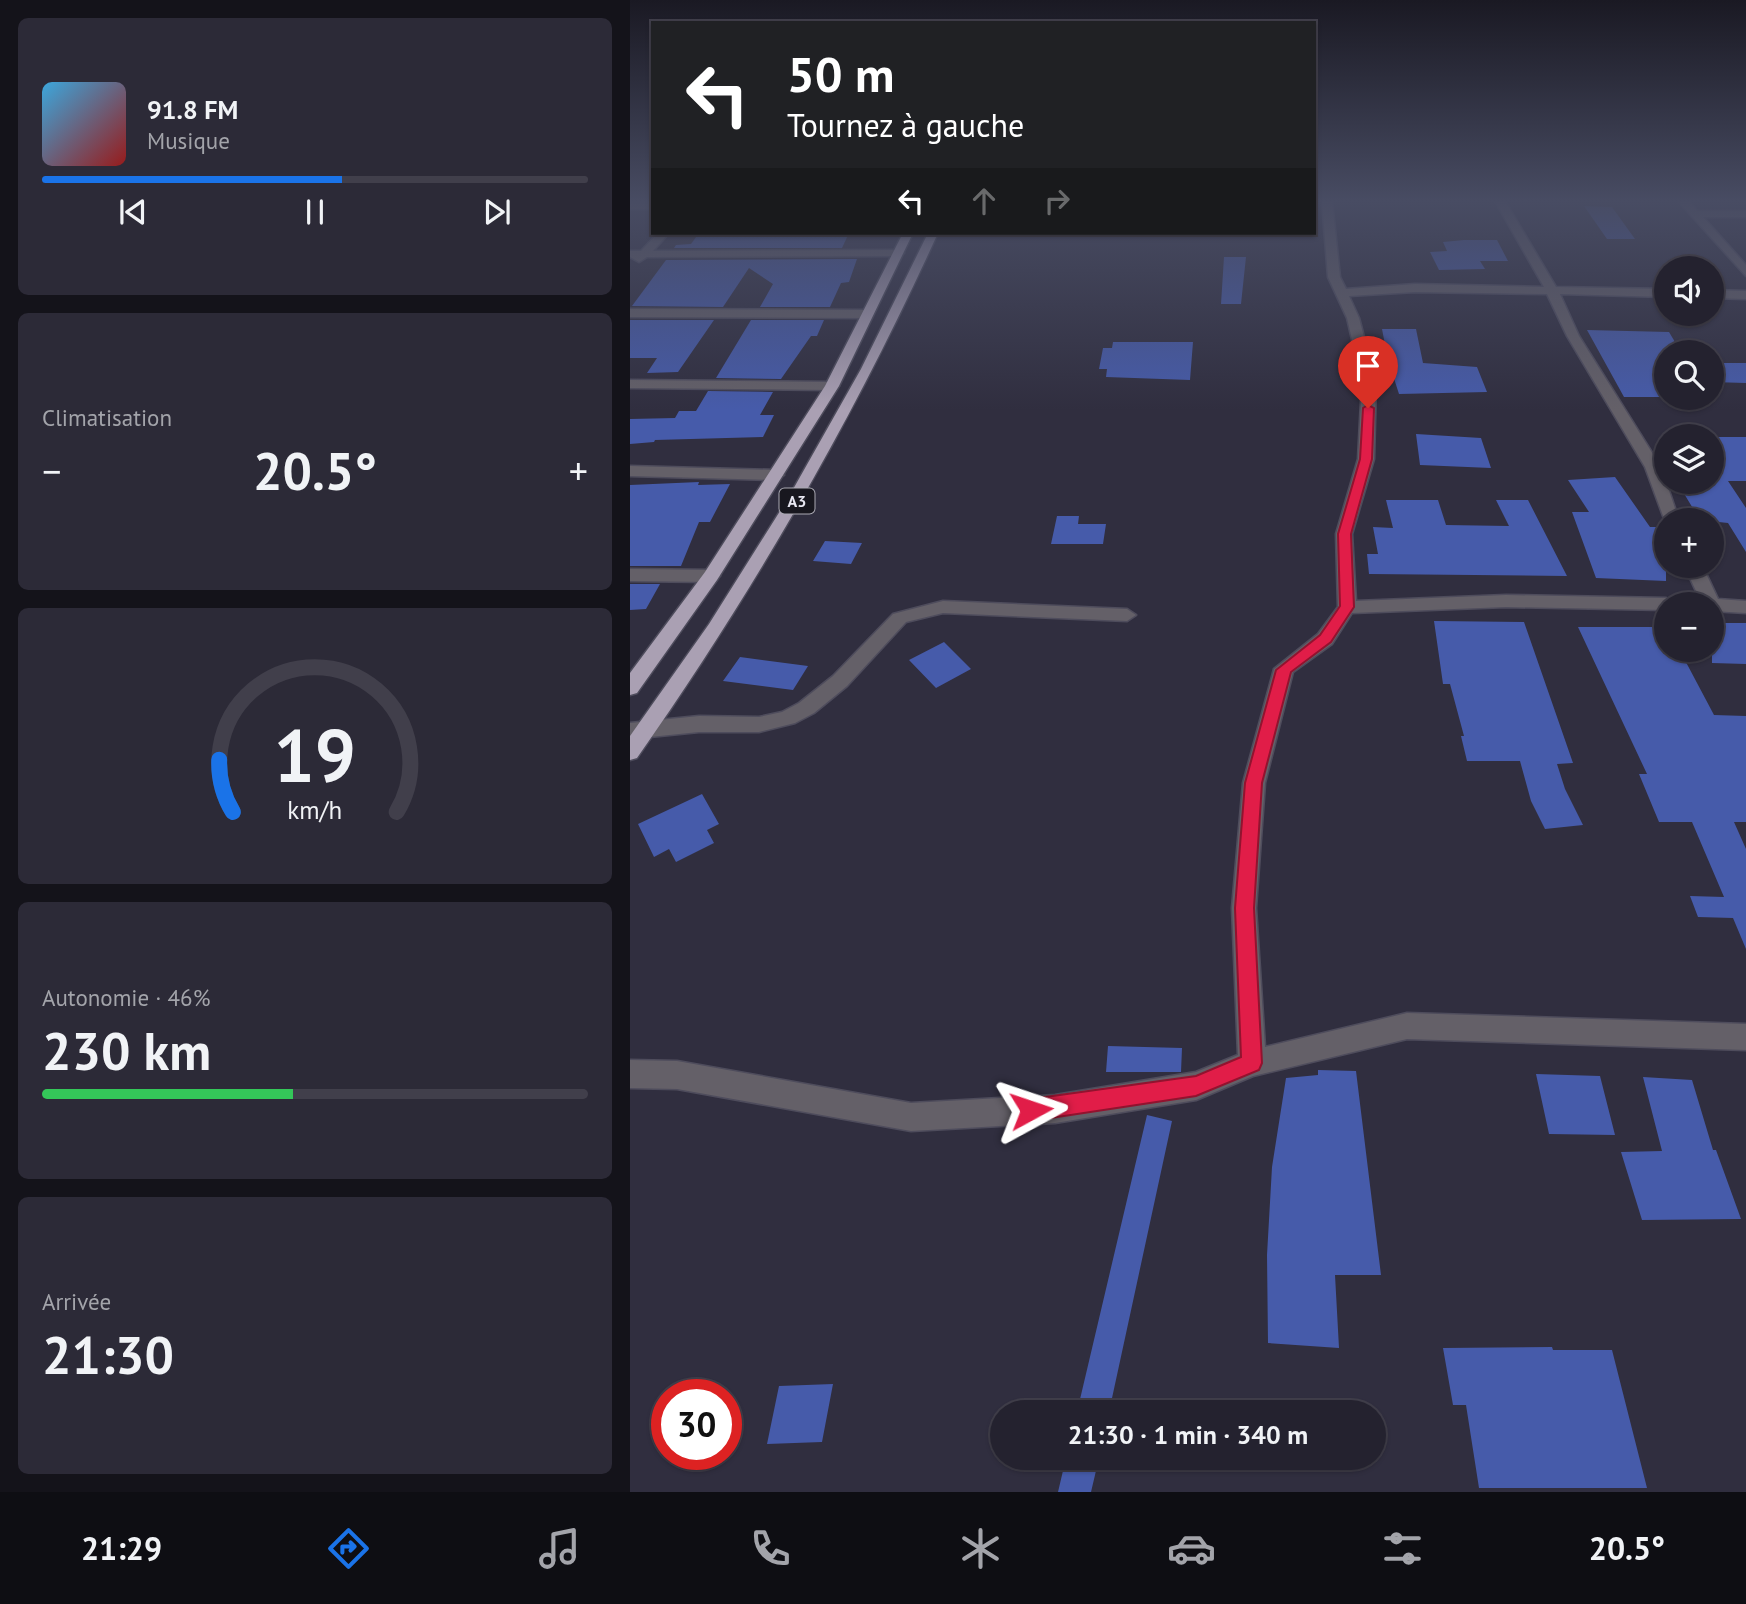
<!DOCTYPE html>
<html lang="fr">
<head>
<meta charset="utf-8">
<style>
  :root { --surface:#24222f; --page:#2c2a37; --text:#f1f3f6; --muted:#a3a4aa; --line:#413f4b; --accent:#1a73e8 }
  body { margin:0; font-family:"PT Sans",sans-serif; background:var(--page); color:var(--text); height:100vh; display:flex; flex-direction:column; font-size:26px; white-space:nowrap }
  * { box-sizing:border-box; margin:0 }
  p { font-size:23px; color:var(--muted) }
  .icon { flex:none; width:38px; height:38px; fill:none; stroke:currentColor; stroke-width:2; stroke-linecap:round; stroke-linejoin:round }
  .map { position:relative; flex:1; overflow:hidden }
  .panel { display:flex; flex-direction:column; gap:18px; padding:18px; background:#14131a; width:630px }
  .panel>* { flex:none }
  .banner { position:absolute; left:21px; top:21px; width:665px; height:214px; border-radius:0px; box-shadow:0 2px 5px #0004,0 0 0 2px var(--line); background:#202124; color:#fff; overflow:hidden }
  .tools { position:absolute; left:1024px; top:256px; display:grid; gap:14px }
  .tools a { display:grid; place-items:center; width:70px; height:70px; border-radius:50%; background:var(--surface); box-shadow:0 2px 5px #0004,0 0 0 2px var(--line); font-size:35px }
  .speed { position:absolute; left:21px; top:1379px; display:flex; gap:14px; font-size:35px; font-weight:700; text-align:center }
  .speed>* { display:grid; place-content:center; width:91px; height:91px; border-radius:50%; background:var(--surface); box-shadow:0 2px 5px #0004,0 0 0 2px var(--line); line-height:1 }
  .speed .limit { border:10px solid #d22; background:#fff; color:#111 }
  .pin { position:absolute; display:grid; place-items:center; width:60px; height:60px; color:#fff; margin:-72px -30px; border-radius:50% 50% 50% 0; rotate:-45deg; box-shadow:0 0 7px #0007 }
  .pin .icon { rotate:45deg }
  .me { position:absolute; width:77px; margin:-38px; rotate:85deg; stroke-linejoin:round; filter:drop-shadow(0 0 5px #0008) }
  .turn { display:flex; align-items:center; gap:24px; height:147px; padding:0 21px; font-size:32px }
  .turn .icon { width:91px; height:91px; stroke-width:2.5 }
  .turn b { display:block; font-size:49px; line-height:60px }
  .lanes { display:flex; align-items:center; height:66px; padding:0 21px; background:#0003; justify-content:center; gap:35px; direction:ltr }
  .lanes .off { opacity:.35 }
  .big { font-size:52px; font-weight:800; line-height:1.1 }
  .panel .widget { flex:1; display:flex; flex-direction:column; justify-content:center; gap:10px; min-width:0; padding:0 24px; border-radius:10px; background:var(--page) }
  .panel .dial { align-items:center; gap:0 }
  .dial svg { height:182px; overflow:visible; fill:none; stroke:var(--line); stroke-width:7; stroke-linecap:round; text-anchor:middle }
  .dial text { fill:var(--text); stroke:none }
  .song { display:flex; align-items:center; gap:21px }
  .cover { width:84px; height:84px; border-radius:10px; background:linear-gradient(135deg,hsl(200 70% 55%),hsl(0 70% 35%)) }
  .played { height:7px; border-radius:4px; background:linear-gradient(90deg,var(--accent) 55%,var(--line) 55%) }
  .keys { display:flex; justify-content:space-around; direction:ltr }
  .heat { display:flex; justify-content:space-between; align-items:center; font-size:38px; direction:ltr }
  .charge { height:10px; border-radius:5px; background:linear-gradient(90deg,#34c759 46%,var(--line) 0) }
  .trip { position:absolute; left:360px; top:1400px; width:396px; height:70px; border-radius:35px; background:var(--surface); box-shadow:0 2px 5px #0004,0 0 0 2px var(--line); font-weight:800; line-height:70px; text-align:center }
  .menu { display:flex; height:112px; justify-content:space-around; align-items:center; background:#0e0e13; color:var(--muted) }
  .menu .icon { width:49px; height:49px }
  .menu .on { color:var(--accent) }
  .menu b { font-size:32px; color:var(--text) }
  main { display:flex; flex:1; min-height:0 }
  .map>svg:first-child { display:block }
</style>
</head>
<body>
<main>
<section class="panel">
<div class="widget">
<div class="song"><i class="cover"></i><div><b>91.8 FM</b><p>Musique</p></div></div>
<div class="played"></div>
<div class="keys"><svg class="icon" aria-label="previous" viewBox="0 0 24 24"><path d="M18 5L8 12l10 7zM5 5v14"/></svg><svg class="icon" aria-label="pause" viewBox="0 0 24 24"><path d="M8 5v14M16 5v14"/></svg><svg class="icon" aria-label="next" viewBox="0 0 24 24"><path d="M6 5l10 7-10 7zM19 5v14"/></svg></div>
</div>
<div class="widget"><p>Climatisation</p>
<div class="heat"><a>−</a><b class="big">20.5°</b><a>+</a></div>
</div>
<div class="widget dial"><svg viewBox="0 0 100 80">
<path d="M14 69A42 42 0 1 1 86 69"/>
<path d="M14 69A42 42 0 0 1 8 46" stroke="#1a73e8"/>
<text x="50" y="56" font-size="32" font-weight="700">19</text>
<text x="50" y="72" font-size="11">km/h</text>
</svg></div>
<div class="widget"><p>Autonomie · 46%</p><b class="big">230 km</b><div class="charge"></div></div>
<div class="widget"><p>Arrivée</p><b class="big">21:30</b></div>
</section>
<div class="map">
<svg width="1116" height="1492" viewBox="0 0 1116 1492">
  <rect width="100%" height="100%" fill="#302e3f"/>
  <path fill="#465baa" d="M954,206L982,207L1005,239H977Z
    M69,233H219L212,248H44L46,245L61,244Z
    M834,240H867L878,261H850L855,269L809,270L800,252L817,251L813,242Z
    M594,257H616L611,304H591Z
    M227,259L219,282L211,283L200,307H130L143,284L119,268L93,307L2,306L36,260Z
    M0,320H84L48,372L17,373L27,358H0Z
    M121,320H194L187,336H181L151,379L86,378Z
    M752,329H786L793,363L847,367L857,392L769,394L758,360Z
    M957,330L1039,332L1051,352H1036V397H994Z
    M483,342H563L560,380L476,377L477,369H469L473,348H482Z
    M1082,363H1116V383L1082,382Z
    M78,391L143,392L130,415H144L133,437L25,440L24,442L0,444V419L45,418L49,411H66Z
    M786,434L851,438L861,468L790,465Z
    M1082,437H1116V481H1098L1116,508V552L1098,523L1070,520L1047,482H1082Z
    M985,477L1020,527H1026L1036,549V581L966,578L942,512H959L938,480Z
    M69,482L68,485L100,484L80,522H69L51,566H0V485Z
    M756,500H808L816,525L879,526L866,500H898L937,576L739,574L737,554H748L743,527L763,528Z
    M427,516H449L448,524H476L473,544H421Z
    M195,541L232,543L221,564L183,561Z
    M0,584H30L16,609L0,610Z
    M804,621L894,622L943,763L927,764L935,789L953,825L915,829L901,801L890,761H837L831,736H834L820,684H813Z
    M1082,623H1116V664L1082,663Z
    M948,627H1036V649H1049L1084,715L1116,716V822H1104L1116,849V949L1103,918L1068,917L1060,896L1094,897L1062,822H1029L1009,774H1017Z
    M314,642L341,669L306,688L279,660Z
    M110,657L178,666L163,690L93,681Z
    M72,794L89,824L77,830L84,843L46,862L39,849L24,857L8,824Z
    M478,1046L552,1048L551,1072H476Z
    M688,1070L726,1071L751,1275H705L709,1348L638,1343L637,1255L642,1167L656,1078L688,1075Z
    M906,1074L970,1076L985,1135L919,1134Z
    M1013,1077L1062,1080L1083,1150H1086L1111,1219L1012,1220L991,1152L1032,1151Z
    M517,1115L542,1121L479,1412H447Z
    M922,1347L923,1350H982L1017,1488H849L836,1405H823L813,1348Z
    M203,1384L192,1442L137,1444L149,1386Z
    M436,1458H469L461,1492H428Z"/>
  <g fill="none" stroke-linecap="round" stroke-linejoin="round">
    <g stroke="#4e4c5c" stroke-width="3">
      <path id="minor" d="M692,201H702L710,277L716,289L785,284L914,287L865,201H875L926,287L1036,289V297L930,294L949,336L1031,467L1049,520H1036V524L1015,467L937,336L917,294L785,292L719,296L729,318L746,383L744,459L722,534L726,601L876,595L1036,598L1045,604H1036V610L876,607L722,613L702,644L663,672L635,783L626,908L635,1047L777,1013L1116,1024V1050L777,1039L623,1076L566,1100L425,1123L281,1131L47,1089L0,1088V1060L47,1061L281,1103L425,1095L566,1072L608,1055L602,908L613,783L644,669L688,634L708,607L706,534L728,459L732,383L717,318L698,277Z
        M1048,201H1059L1067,211H1116V217H1073L1116,265V276Z
        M0,203H23V209H0Z
        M28,233H39L23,251L268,250L274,253L268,256L17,257L9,262L0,257V251H11Z
        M1082,290L1116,291V299L1082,298Z
        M0,309L237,310L243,314L237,318L0,317Z
        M0,380L202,382L209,386L202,390L0,388Z
        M0,466L146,470L154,475L146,480L0,476Z
        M1054,565H1072L1088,599L1116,601V613L1082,611V604H1072Z
        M0,569L81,570L90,576L81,582L0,581Z
        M313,601L497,609L506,615L497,621L313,613L276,622L217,686L184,713L165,723L129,732H69L0,739V723L69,716L129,717L152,712L169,703L203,676L263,614Z"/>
    </g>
    <g stroke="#4e4c5c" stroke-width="3">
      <path id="highway" d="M273,233H283L209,386L87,580L7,693L0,695V673L75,572L195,386Z
        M298,233H308C224,418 124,591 7,758L0,760V736L79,624L157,500L231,369Z"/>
    </g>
    <use href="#minor" fill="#646068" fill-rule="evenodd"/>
    <use href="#highway" fill="#aaa0b3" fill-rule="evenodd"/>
  </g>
  <linearGradient id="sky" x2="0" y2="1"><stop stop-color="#1a1923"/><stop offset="0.49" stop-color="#484c63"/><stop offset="1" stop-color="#484c63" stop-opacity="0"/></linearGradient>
  <rect width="1116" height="410" fill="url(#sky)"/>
  <path fill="#e11d48" stroke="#92132f" stroke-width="2" d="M738,405L744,408L742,459L721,534L724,607L701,642L661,672L632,783L624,908L632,1063L629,1070L566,1096L401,1121L393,1118L390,1110L393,1102L401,1099L566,1076L611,1057L605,908L615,783L646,670L690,635L710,606L708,534L730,459L733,408Z"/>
  <g text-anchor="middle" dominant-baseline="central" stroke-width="7" stroke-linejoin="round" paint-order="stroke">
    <rect fill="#18171f" stroke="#aaa9b3" stroke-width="2" x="149.5" y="488.5" width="35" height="25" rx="5"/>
    <g font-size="16" font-weight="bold" fill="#e9e8f3">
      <text x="167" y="501">A3</text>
    </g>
  </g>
</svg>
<div class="tools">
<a><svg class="icon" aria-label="sound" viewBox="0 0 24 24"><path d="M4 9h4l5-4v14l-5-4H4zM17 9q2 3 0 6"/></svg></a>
<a><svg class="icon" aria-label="search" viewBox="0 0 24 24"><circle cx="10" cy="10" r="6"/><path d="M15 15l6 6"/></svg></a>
<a><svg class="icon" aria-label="layers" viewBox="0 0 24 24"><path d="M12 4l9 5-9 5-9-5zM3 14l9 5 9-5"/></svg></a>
<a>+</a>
<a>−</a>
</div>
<div class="speed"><div class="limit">30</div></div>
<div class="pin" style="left:738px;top:408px;background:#d93025"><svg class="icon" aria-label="arrive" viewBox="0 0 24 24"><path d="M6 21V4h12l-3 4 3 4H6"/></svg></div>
<svg class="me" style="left:401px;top:1110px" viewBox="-20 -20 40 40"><path d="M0-17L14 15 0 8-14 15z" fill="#e11d48" stroke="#fff" stroke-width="4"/></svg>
<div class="trip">21:30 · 1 min · 340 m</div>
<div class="banner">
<div class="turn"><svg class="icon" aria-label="left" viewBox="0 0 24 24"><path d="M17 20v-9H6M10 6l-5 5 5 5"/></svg><div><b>50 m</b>Tournez à gauche</div></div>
<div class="lanes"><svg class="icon" aria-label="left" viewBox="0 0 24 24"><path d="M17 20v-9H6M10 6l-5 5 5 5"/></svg><svg class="icon off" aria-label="ahead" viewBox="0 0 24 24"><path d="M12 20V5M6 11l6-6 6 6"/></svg><svg class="icon off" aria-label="right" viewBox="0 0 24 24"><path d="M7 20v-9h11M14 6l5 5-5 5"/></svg></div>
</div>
</div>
</main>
<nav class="menu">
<b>21:29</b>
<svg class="icon on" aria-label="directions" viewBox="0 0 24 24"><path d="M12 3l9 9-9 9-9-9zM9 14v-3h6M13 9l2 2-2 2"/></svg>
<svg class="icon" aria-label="music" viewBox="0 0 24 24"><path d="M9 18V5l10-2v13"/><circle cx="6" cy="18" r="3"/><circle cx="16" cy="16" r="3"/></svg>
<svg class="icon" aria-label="phone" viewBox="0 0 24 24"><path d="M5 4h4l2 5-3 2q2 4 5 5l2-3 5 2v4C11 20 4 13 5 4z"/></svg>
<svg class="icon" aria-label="climate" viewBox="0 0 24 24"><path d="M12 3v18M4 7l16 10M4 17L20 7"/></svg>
<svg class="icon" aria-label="car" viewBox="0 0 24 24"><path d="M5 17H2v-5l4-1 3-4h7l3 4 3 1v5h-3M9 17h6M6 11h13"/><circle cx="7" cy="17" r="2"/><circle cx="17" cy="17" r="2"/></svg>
<svg class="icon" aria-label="filters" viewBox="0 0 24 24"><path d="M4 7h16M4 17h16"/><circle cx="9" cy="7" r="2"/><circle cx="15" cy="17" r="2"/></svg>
<b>20.5°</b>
</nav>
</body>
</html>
